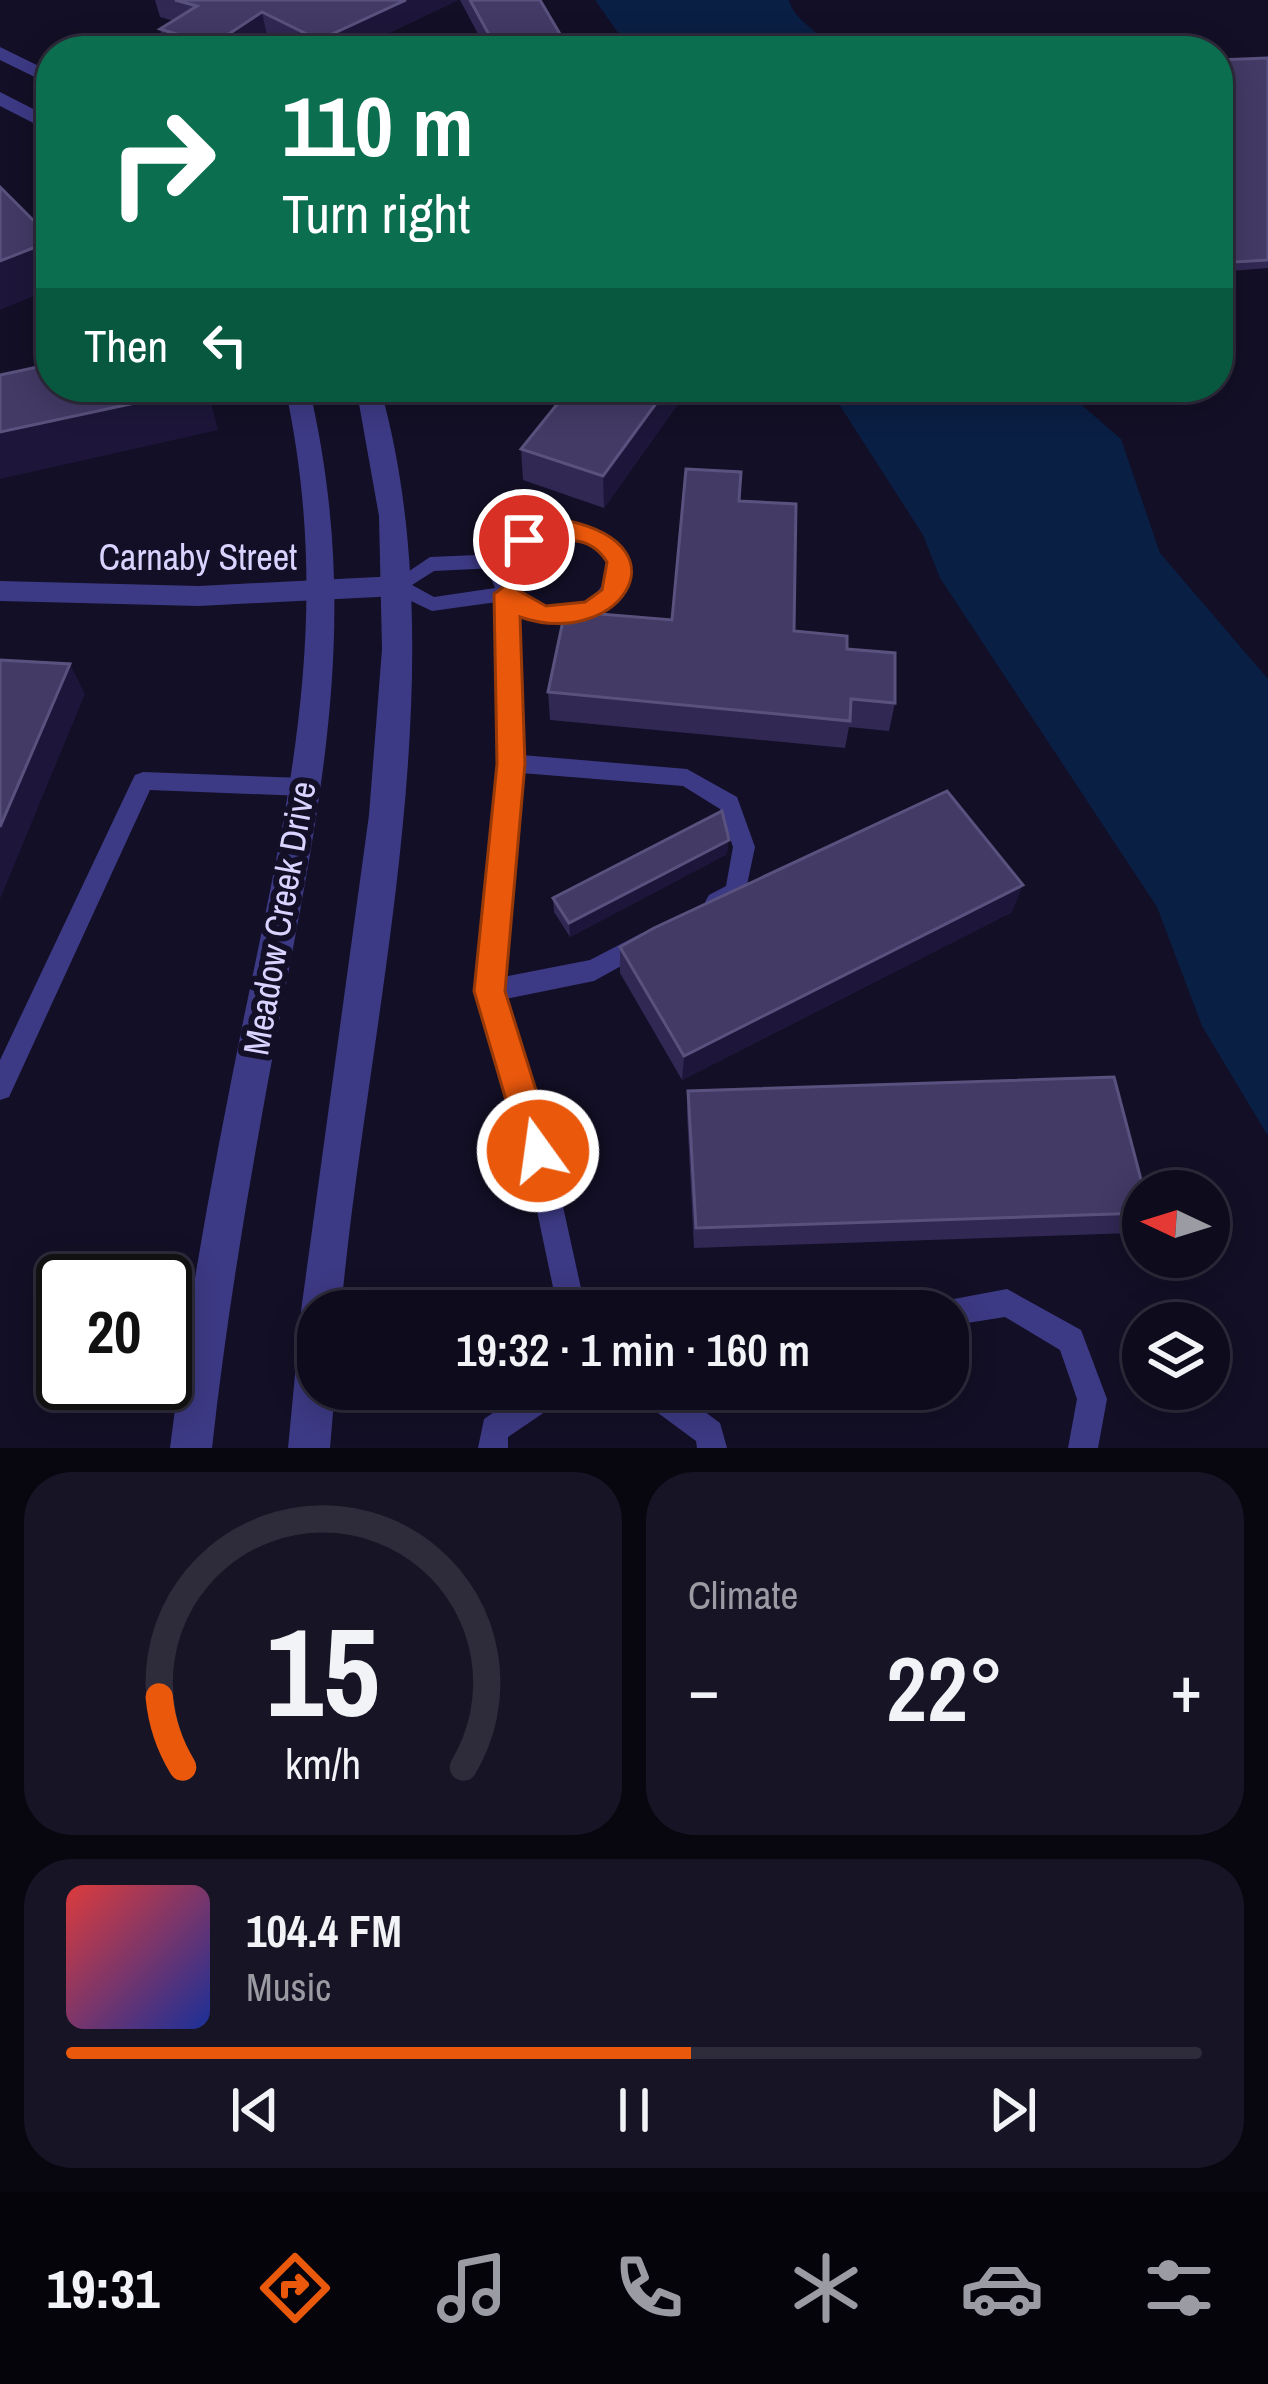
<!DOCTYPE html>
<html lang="en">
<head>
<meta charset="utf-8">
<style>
  :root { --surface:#0e0b1c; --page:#171425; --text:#f1f3f6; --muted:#9b9ba3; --line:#2e2b3b; --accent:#ea580c }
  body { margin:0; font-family:"Archivo Narrow",sans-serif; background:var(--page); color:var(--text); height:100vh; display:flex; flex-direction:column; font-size:45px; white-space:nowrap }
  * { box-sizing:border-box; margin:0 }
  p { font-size:39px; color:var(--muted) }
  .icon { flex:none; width:66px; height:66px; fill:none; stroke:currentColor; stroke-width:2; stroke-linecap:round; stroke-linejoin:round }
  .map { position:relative; height:1448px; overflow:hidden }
  .details { display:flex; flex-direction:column; gap:24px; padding:24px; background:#08060f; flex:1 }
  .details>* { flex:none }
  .banner { position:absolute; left:36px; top:36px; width:1197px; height:366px; border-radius:48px; box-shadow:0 6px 30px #0003,0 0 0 3px var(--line); background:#0b6e4f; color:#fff; overflow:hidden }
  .needle { width:78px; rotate:274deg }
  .buttons { position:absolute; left:1122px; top:1170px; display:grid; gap:24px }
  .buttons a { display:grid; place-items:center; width:108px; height:108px; border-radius:50%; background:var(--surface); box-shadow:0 6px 30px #0003,0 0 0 3px var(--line); font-size:60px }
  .speed { position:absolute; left:36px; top:1254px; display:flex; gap:24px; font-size:60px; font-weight:700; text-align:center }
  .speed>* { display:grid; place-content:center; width:156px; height:156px; border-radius:50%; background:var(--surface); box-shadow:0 6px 30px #0003,0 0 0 3px var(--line); line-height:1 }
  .speed .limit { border:6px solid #111; border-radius:18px; background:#fff; color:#111 }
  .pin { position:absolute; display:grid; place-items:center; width:102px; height:102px; color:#fff; margin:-51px; border:6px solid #fff; border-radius:50%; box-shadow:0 3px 12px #0007 }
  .me { position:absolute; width:132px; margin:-66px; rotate:346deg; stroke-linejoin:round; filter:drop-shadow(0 0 9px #0008) }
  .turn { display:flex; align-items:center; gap:42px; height:252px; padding:0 48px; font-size:54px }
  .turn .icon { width:156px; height:156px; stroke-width:2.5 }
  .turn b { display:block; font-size:84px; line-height:102px }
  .then { display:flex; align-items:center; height:114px; padding:0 48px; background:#0003; gap:24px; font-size:45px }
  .big { font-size:90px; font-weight:600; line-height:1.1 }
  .details .card { flex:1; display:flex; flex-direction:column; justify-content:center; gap:18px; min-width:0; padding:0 42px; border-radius:48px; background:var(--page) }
  .details .dial { align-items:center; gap:0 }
  .dial svg { height:312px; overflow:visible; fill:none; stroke:var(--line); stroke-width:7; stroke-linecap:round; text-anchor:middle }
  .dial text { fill:var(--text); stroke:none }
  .song { display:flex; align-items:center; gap:36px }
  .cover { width:144px; height:144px; border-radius:18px; background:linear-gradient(135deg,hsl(0 70% 55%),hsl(230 70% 35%)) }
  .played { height:12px; border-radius:6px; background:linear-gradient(90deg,var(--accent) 55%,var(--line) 55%) }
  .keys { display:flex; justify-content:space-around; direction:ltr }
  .heat { display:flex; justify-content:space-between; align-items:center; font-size:66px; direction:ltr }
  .details .tiles { flex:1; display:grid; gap:24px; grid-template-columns:1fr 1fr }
  .card:last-child { grid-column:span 2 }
  .trip { position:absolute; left:297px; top:1290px; width:672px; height:120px; border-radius:48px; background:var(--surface); box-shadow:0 6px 30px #0003,0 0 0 3px var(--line); font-weight:600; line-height:120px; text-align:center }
  .menu { display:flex; height:192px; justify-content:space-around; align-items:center; background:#06040b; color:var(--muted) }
  .menu .icon { width:84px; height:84px }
  .menu .selected { color:var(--accent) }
  .menu b { font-size:54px; color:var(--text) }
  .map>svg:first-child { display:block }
</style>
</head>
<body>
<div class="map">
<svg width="1268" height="1448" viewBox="0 0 1268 1448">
  <rect width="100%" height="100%" fill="#130f26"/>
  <path fill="#0a1f44" d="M595,0H789C794,22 822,31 832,51H631Z
    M828,387H1061L1121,439L1160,553L1268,679V1136L1202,1026L1157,907L940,578L923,535Z"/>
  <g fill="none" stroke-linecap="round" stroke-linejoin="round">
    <path fill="#3d3a85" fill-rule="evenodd" d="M563,524C688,533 602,663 517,610L522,755L687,769L737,797L755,847L744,899L717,912L709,909L705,902L709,895L726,886L733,847L720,809L683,786L521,773L503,977L590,960L642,933L650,936L654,943L650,950L594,981L505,999L542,1111L586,1311H558L516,1111L478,991L500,763L497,602L432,611L390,591L387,586L430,557L500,554C510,532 540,525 563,524ZM554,537C653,533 596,639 531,599C505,584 511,578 519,553ZM495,568L491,578L495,588L434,597L412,585L434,571Z
      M143,772L304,778L312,781L315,787L312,793L304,796L150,790L9,1097L0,1100V1060L132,781L135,775Z
      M1007,1289L1081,1330L1107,1399L1098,1448H1068L1077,1399L1060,1350L1005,1317L948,1326V1311H934L938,1302Z
      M528,1389H568L564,1399L508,1437V1448H478L484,1419Z
      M635,1389H674L720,1423L727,1448H697L696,1441L639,1399Z"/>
    <path fill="#3d3a85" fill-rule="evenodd" d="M397,576L411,586L397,596L199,606L0,601V581L199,586Z"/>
    <path fill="#3d3a85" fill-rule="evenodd" d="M0,47L51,72V85L0,60Z
      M0,92L51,118V132L0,106Z
      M285,387H309C362,613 322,794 280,1017C253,1160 228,1303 212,1448H170C188,1303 215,1160 244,1017C290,795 334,614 285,387Z
      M356,387H380C461,672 367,1020 341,1311H318V1389H335L330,1448H288L298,1344L304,1330L311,1327L301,1311L369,815L382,649L379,516Z"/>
  </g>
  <path fill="#312854" d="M155,0H458L351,51H298L267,36L244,51H166L160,29L174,21L160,17Z
    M460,0H540L570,51H487Z
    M1268,58V268L1218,272V60Z
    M690,387L604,508L523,480L521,449Z
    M739,501L794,631L847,649L895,703L889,731L849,727L845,748L550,720L548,692L672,620Z
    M727,854L570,937L554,912L553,898Z
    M1012,912L682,1080L620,973V947Z
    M688,1091L1143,1191V1221L1132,1233L694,1248L687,1114Z"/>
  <path fill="#1d163a" d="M406,0H458L351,51H321L319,40Z
    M262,12L267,36L244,51H213L212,45Z
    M51,241V289L0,310V261Z
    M205,387H207L218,430L0,479V432Z
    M668,387H690L604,508L603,476Z
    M70,664L85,694L0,899V827Z
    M729,840L727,854L570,937L569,923Z
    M1023,885L1012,912L682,1080L684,1056Z"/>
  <path fill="#433a66" stroke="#5a527e" stroke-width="3" d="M175,0H406L319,40L262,12L212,45L160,29L197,6Z
    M470,0H540L570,51H498Z
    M441,46L442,51H405Z
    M1268,58V260L1218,263V60Z
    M0,187L51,238V241L0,261Z
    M51,364V387L205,388L0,432V375Z
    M571,387H668L603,476L521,449Z
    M686,469L741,472L739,501L796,504L794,631L847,636V649L895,653V703L851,699L850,721L548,692L565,611L672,620Z
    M0,660L70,664L0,827Z
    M947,791L1023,885L684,1056L620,947L654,928Z
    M722,811L729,840L569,923L553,898Z
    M1114,1077L1144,1191L1143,1213L696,1228L688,1091Z"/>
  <path fill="#ea580c" stroke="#983908" stroke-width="3" d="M569,521C689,548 616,650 520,617L525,764L505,991L555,1151L550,1163L538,1167L526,1163L521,1151L474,991L497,764L494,594L507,584L546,606L585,602L602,590L607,562C587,530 555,541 524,548L512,540L515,534Z"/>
  <g text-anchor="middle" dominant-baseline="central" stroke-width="12" stroke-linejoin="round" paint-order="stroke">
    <g font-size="36" fill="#d9d4ff" stroke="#130f26">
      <text x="198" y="557">Carnaby Street</text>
      <text transform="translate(279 918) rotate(-80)">Meadow Creek Drive</text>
    </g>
  </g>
</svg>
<div class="buttons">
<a><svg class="needle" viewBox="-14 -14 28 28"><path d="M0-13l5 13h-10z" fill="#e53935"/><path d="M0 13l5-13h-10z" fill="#9b9ba3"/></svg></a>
<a><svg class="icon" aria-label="layers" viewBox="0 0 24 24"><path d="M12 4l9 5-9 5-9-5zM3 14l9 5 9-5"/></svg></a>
</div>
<div class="speed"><div class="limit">20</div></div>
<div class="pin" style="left:524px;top:540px;background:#d93025"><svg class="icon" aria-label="arrive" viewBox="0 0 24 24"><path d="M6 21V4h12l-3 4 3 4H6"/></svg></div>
<svg class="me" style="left:538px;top:1151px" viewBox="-20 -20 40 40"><circle r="17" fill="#ea580c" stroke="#fff" stroke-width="3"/><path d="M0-11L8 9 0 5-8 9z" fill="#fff"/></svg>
<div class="trip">19:32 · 1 min · 160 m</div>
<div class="banner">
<div class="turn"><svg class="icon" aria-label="right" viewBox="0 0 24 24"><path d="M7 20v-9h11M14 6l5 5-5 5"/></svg><div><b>110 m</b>Turn right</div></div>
<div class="then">Then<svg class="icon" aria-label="left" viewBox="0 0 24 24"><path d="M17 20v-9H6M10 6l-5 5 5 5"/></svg></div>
</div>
</div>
<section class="details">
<div class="tiles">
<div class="card dial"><svg viewBox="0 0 100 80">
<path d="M14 69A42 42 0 1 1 86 69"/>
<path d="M14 69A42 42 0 0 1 8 51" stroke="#ea580c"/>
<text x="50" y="56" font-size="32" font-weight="700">15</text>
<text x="50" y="72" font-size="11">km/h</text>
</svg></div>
<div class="card"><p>Climate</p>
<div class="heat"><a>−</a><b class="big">22°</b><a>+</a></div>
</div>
<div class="card">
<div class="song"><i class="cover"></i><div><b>104.4 FM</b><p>Music</p></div></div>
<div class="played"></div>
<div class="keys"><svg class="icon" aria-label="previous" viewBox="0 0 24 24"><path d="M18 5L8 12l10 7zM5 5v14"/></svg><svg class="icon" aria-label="pause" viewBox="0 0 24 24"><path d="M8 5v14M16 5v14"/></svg><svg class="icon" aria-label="next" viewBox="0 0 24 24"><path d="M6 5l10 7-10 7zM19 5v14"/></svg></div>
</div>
</div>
</section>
<nav class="menu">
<b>19:31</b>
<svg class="icon selected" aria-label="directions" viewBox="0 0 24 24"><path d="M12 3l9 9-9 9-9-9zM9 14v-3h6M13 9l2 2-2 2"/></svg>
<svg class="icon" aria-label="music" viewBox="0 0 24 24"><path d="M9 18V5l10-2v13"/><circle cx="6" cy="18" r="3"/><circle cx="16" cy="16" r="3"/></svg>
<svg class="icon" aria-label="phone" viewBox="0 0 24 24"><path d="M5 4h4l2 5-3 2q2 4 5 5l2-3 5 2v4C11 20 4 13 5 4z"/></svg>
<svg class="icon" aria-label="climate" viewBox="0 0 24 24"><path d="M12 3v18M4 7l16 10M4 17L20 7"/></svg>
<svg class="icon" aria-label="car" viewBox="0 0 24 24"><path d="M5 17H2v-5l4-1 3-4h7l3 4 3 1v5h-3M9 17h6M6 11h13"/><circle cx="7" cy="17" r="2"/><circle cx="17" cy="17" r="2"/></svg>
<svg class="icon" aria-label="filters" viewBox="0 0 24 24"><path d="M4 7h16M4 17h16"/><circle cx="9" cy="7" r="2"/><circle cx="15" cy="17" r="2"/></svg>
</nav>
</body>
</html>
